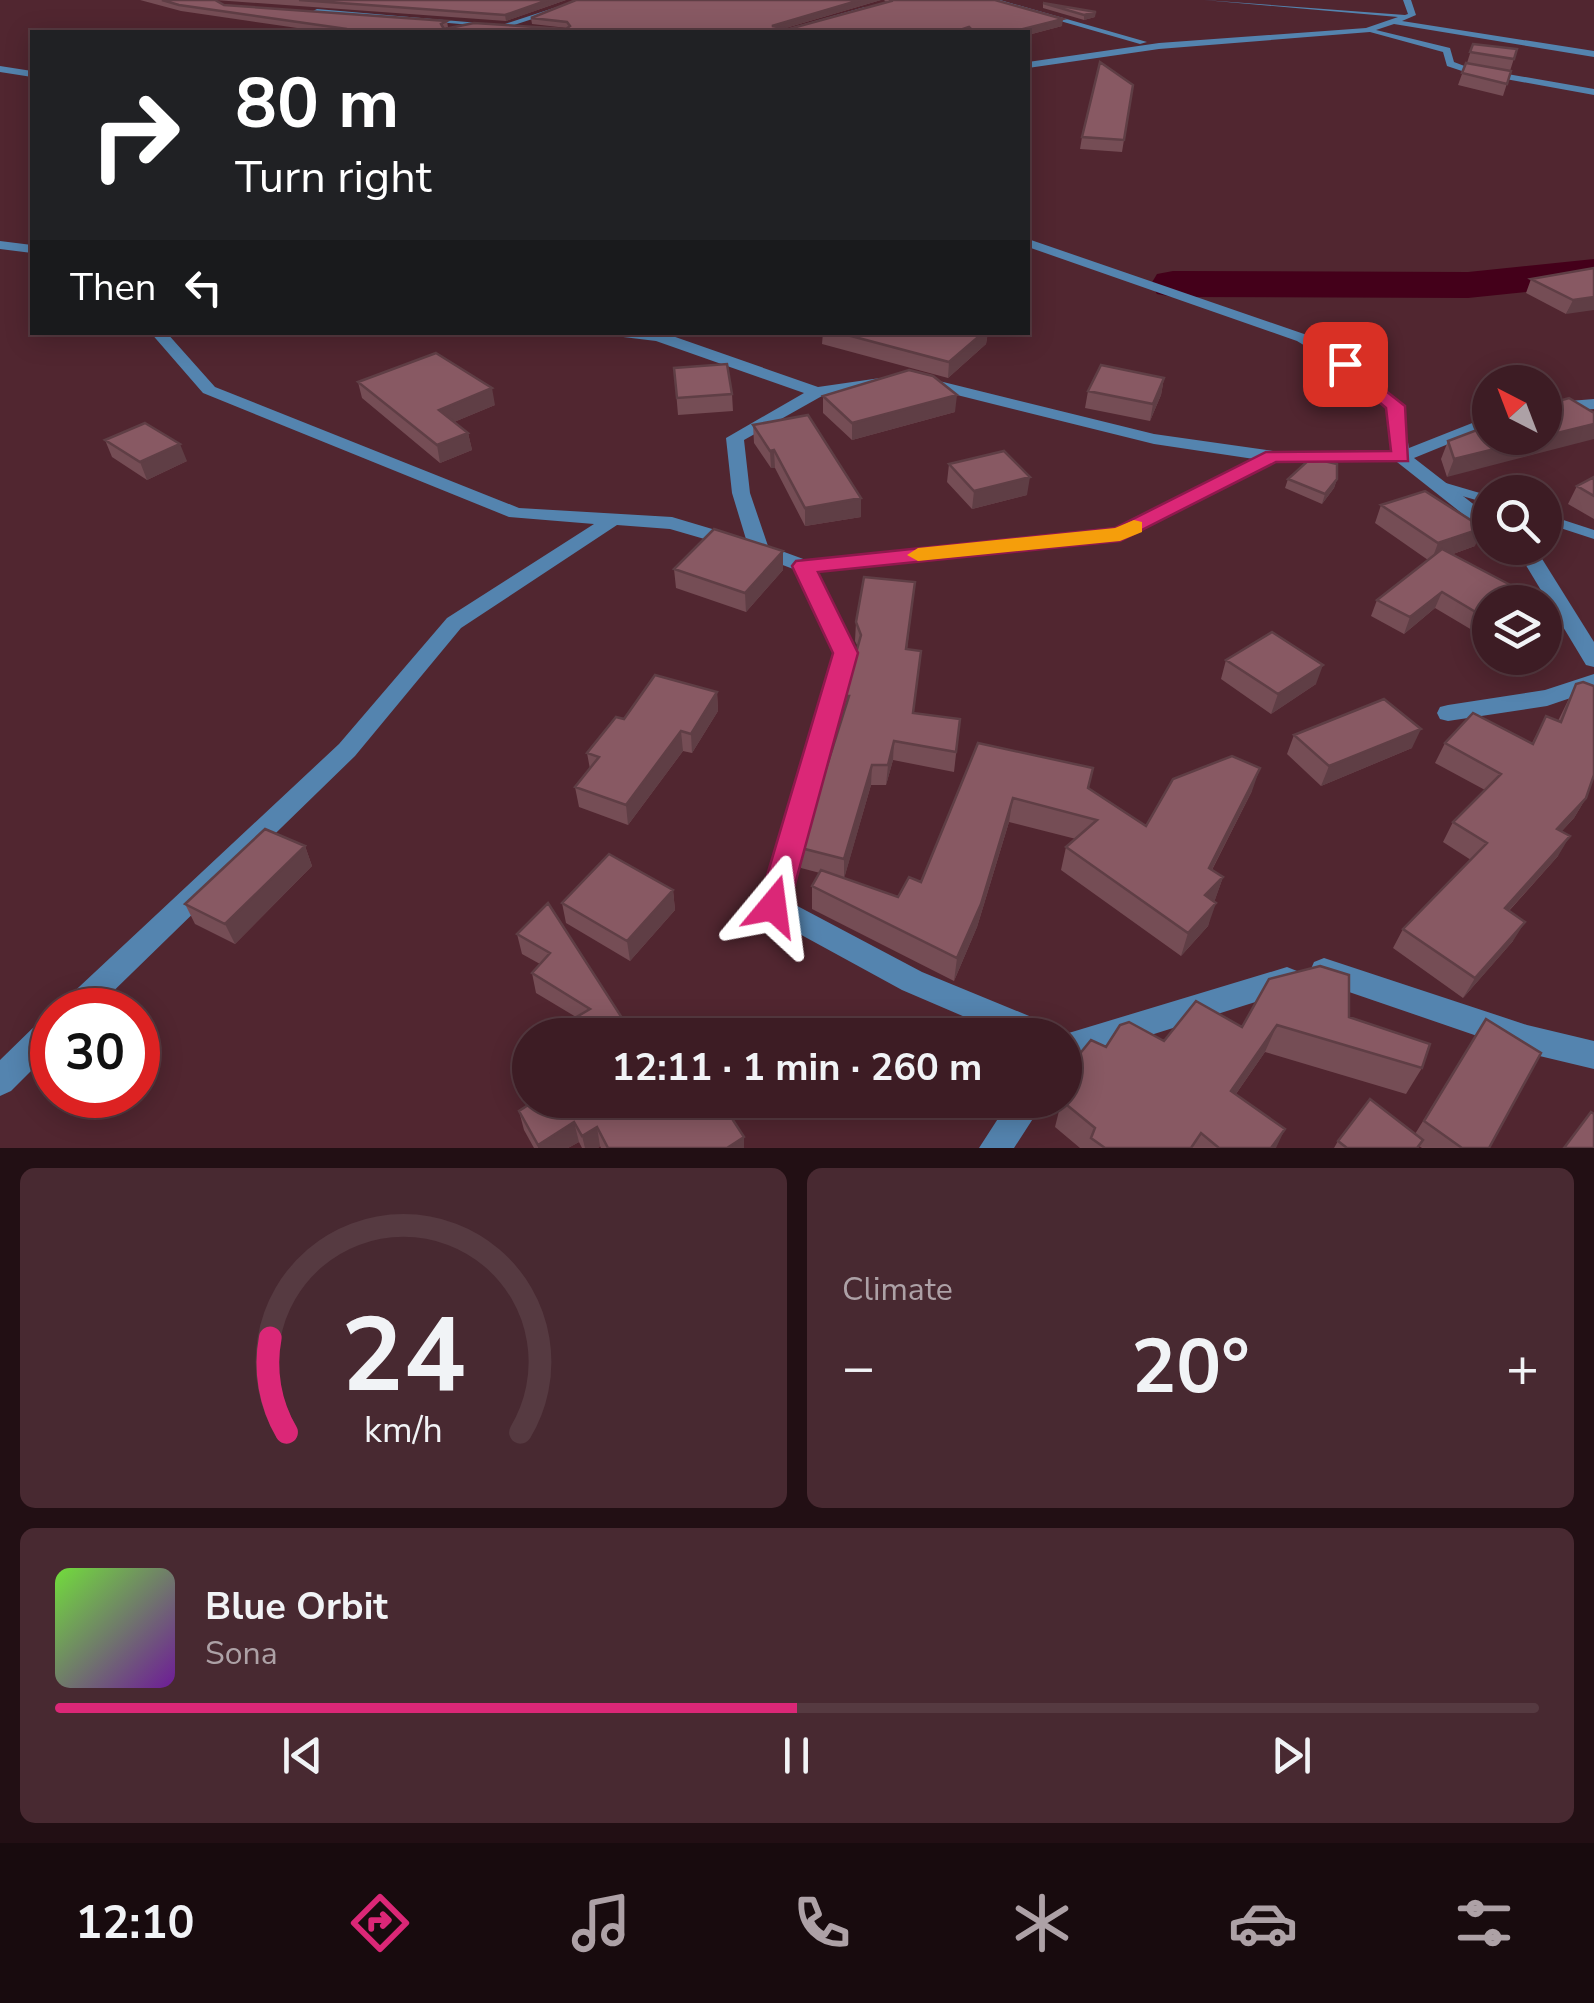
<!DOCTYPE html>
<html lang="en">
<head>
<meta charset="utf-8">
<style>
  :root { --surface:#3d1c24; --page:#482931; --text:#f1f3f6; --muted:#ada1a6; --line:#563a41; --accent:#db2777 }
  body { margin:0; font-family:"Nunito Sans",sans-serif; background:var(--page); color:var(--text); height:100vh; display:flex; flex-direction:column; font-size:38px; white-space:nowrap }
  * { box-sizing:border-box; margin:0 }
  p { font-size:32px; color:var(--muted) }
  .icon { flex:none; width:55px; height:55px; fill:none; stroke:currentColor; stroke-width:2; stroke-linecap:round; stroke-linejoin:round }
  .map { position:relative; height:1148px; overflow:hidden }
  .drawer { display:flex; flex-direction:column; gap:20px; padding:20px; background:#220f14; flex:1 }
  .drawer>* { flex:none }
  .banner { position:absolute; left:30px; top:30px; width:1000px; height:305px; border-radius:0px; box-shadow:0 5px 25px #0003,0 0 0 2px var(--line); background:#202124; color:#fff; overflow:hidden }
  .needle { width:65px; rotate:318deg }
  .controls { position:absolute; left:1472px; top:365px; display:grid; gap:20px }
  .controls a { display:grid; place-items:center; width:90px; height:90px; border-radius:50%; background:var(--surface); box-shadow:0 5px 25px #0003,0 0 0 2px var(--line); font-size:50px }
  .speed { position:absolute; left:30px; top:988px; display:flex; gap:20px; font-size:50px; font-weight:700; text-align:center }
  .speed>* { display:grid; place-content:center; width:130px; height:130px; border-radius:50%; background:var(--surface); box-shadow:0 5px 25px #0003,0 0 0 2px var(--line); line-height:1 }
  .speed .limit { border:15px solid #d22; background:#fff; color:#111 }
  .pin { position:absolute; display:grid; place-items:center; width:85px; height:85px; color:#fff; margin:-42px; border-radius:20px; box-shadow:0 5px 15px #0006 }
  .me { position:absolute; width:110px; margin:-55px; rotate:16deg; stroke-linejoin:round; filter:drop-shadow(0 0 8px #0008) }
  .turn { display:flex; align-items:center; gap:35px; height:210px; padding:0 40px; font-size:45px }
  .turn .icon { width:130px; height:130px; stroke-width:2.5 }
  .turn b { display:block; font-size:70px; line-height:85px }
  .then { display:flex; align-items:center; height:95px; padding:0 40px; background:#0003; gap:20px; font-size:38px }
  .big { font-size:75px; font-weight:700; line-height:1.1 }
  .drawer .widget { flex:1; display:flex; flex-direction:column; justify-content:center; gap:15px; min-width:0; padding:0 35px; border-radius:15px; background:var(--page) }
  .drawer .dial { align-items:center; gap:0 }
  .dial svg { height:260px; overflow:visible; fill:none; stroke:var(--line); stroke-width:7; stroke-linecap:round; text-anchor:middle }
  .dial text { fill:var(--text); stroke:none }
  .song { display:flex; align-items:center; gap:30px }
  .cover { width:120px; height:120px; border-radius:15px; background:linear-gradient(135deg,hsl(100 70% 55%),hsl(280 70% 35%)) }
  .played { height:10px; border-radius:5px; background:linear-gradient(90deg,var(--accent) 50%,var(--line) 50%) }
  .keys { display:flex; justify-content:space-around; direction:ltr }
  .heat { display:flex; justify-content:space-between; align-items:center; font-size:55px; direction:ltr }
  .drawer .tiles { flex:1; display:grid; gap:20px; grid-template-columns:1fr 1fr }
  .widget:last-child { grid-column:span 2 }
  .trip { position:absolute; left:512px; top:1018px; width:570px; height:100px; border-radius:50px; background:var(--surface); box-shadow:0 5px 25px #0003,0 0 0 2px var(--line); font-weight:700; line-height:100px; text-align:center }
  .dock { display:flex; height:160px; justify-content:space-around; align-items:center; background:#180b0e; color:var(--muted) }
  .dock .icon { width:70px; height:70px }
  .dock .selected { color:var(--accent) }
  .dock b { font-size:45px; color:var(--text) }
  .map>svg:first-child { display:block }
</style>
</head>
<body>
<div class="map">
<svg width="1594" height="1148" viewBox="0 0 1594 1148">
  <rect width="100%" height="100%" fill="#512630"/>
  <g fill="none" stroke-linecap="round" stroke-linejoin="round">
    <path fill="#44001a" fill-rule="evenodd" d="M1594,259V285L1468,298L1173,297L1157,294L1151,284L1157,274L1173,271L1468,272Z"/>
    <path fill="#5484af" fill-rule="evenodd" d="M1439,481L1490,496V504L1434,488L1432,485L1434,482Z
      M1545,514L1594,530V539L1545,523Z"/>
    <path fill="#5484af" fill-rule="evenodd" d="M578,0H590L505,28L313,11L317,9L502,25Z
      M987,0H1000L1147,42L1140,44Z
      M1204,0L1405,15L1408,14L1403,0H1411L1416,15L1402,21L1594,51V57L1394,24L1376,30L1450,48L1454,62L1467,67L1594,89V95L1462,71L1447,66L1443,52L1370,32L1159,49L1028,68V62L1159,43L1366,28L1398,17Z
      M865,7L868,11L788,32H776Z
      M0,66L32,71V77L0,72Z
      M1028,239L1307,335L1350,361L1401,403L1409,448L1490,416V427L1414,458L1490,517V532L1483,530L1397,462L1276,461L1119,540L816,571L857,653L788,901L922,972L1051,1025L1055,1035H1007L902,990L763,914L759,906L835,653L796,570L753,554L749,549L732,493L726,438L804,393L656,341L615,336L608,332H661L818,387L901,375V381L822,396L744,440L750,493L768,546L806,560L1115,529L1254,459L1154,444L917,385L915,382L923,377L1154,434L1273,451L1392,452L1387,408L1340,367L1297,341L1028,247Z
      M0,241L32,245V253L0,249Z
      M150,332H166L215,387L519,508L672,517L739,537L742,541L732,547L670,529L617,525L461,628L355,756L94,1010H59L64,1001L339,744L447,618L594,524L509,517L203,393Z
      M1594,399V409L1545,413V403Z
      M1509,548H1530L1539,554L1594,642V667L1586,665L1524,562Z
      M1594,674V690L1547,706L1448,721L1440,719L1437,713L1440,707L1448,705L1545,690Z
      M1324,958L1527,1025L1594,1041V1069L1527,1053L1314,980L1310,971L1314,962Z
      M1287,967L1297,971L1301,980L1297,989L1065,1062V1035H1062Z
      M52,1016V1050L11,1091L0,1096V1060L41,1020Z
      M1010,1100H1045L1014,1148H979Z"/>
  </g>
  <path fill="#754d55" d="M140,0H566L506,21L215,0L224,5L447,21L448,27L444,29H566L567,28L532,24L531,18L881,0L786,28L789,29L886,2L884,0H995L1062,26L1028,35V32H325L181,11Z
    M1043,3L1095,17L1084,20L1043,8Z
    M1473,44L1517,49L1510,71L1467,63Z
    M1466,63L1511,71L1503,96L1458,85Z
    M1133,85L1122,152L1080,149L1082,137Z
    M1594,268L1566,314L1526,293L1531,279Z
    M823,332H988L986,344L948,378L822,344Z
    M674,368L732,394L733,411L678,415Z
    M1164,378L1161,395L1150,421L1085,408L1088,391Z
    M358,382L495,405L454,422L468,433L472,450L440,463L362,398Z
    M823,396L955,412L852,440L823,413Z
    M1490,422V438L1447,477L1441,459L1448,441L1489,426Z
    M753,425L861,498V517L805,526L775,468H771L754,443Z
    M105,440L187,461L147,480L112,457Z
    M949,464L1027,495L972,509L947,482Z
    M1594,477V519L1568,504L1577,486Z
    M1288,479H1337L1334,488L1322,504L1285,488Z
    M1381,505L1475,546L1453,554L1518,589L1511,602H1490L1472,630L1435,608L1404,634L1371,616L1377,600L1428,560L1375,523Z
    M674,569L783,570L746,612L676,588Z
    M913,600L907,649L914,713L960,719L954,772L893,760L886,785H871L844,878L898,897L921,882L978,743L1088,788L1146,826L1252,791L1212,870L1223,877L1214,902L1208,926L1181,956L1061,870L1066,847L1076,839L1009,822L977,927L954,981L812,909V886L820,873L801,868V848L844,715V696L858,647L855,641L856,622Z
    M1226,660L1316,684L1271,714L1221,679Z
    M1576,684L1586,798L1574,818L1561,832L1558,856L1509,911L1513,941L1463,998L1393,948L1403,929L1471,860L1443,842L1453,822L1485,790L1435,763L1445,743H1532L1546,716L1558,721Z
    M717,692L718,711L692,753L683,751L628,825L579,807L575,787L590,769L587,753L624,719Z
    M1294,735L1412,748L1321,786L1287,754Z
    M305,846L312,866L235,944L195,924L185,904Z
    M673,890L675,910L630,961L566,923L562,903Z
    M548,903L633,1035L576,1017L536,993L532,973L540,964L522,954L517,934Z
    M1349,1017L1422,1068L1406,1094L1265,1052L1236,1094L1276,1148H1080L1055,1127L1059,1111L1052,1107L1054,1100H1065V1072L1106,1047L1164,1041L1242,1027Z
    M1486,1019L1489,1148H1422L1419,1146L1418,1148H1334L1338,1141L1415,1134Z
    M519,1111L744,1137V1148H601L600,1146L598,1148H582L579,1142L568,1148H534L524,1130Z"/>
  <path fill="#5f3e45" d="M548,0H566L506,21L505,15Z
    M860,0H881L772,32V26Z
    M1096,12L1095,17L1084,20V15Z
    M1063,19L1062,26L1028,35V32H1011Z
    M1594,297V310L1566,314L1573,300Z
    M984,332H988L986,344L948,378L949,362Z
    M1164,378L1161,395L1150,421L1153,404Z
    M492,388L495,405L442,427L439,410Z
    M957,395L955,412L852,440V423Z
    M1594,424V439L1447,477L1454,459L1539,438H1545V436Z
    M468,433L472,450L440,463L437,445Z
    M180,444L187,461L147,480L140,462Z
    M774,450L775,468H771L770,451Z
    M1030,477L1027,495L972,509L974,491Z
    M1337,479L1334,488L1322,504L1325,494Z
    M861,498V517L805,526V508Z
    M1483,528L1475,546L1431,562L1438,543Z
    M783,551V570L746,612L745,593Z
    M1518,589L1511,602H1497Z
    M1442,592L1435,608L1404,634L1410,617Z
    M1490,607V618L1472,630L1479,614Z
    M1323,665L1316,684L1271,714L1278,694Z
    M717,692L718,711L692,753L691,734Z
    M1421,729L1412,748L1321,786L1329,766Z
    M681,731L683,751L628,825L626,805Z
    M894,741L893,760L886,785L888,765Z
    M872,765L871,785L844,879V859Z
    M1260,768L1252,791L1201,891L1209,868Z
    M1013,798L1009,822L977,927L954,981L957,958Z
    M1586,798L1574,818L1545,849L1557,829Z
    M1570,836L1558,856L1493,928L1505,908Z
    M305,846L312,866L235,944L225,924Z
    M1223,877L1215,900L1197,918L1205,895Z
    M673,890L675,910L630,961L627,941Z
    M1216,903L1208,926L1181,956L1188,933Z
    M1525,922L1513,941L1463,998L1475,978Z
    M1277,1025L1265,1052L1220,1117L1231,1091Z
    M574,1122L579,1142L568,1148H538V1145Z
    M597,1127L600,1146L598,1148H585L582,1136Z
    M1285,1129L1276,1148H1271Z
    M744,1137V1148H727Z"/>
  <path fill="#885963" stroke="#5f3e45" stroke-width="2.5" d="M162,0H215L224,5L447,21L441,24L444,29L474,23L566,29L570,26L567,22L531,18L576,0H860L772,26L789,29L891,1L890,0H995L1063,19L1011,32H974L969,27L954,32H336L347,29L179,5Z
    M299,0H548L505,15Z
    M1043,3L1096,12L1084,15Z
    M1473,44L1517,49L1514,59L1470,52Z
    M1100,62L1133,85L1124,140L1082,137Z
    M1466,63L1511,71L1507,84L1462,73Z
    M1594,268V297L1573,300L1531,279Z
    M836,332H984L949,362Z
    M436,353L492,388L439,410L468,433L437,445L358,382Z
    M727,364L732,394L677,398L674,368Z
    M1101,365L1164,378L1153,404L1088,391Z
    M909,370L933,376L957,395L852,423L823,396Z
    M1569,398L1594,413V424L1545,436V405Z
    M808,415L861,498L805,508L774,450L770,451L753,425Z
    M145,423L180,444L140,462L105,440Z
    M1490,425V438H1539L1454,459L1448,441Z
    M1004,451L1030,477L974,491L949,464Z
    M1311,458L1337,464V479L1325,494L1288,479Z
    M1594,477V496L1577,486Z
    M1425,491L1483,528L1438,543L1381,505Z
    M714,529L783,551L745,593L674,569Z
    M1442,549L1518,589L1497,602H1490V607L1479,614L1442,592L1410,617L1377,600Z
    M864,577L915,582L906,649L921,651L913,713L960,719L956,752L894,741L888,765H872L844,859L801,848L849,696H844L861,635L856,622Z
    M1272,632L1323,665L1278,694L1226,660Z
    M655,675L717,692L691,734L681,731L626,805L575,787L599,757L587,753L616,717L624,719Z
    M1583,682L1594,686V775L1586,798L1557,829L1570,836L1505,908L1525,922L1475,978L1403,929L1487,843L1453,822L1501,774L1445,743L1473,713L1533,744L1546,716L1561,722L1576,684Z
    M1384,699L1421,729L1329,766L1294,735Z
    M978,743L1093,768L1088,788L1146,826L1173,779L1232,756L1260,768L1209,868L1223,877L1205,895L1216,903L1188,933L1066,847L1097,820L1013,798L981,904L957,958L812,886L821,870L898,897L909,877L921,882Z
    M265,829L305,846L225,924L185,904Z
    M609,854L673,890L627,941L562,903Z
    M548,903L633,1035H546L590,1009L532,973L550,953L517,934Z
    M1320,966L1349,975V1017L1430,1044L1422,1068L1277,1025L1231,1091L1285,1129L1271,1148H1219L1201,1133L1191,1148H1105L1091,1138L1095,1128L1062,1101L1065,1100V1097L1072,1089L1065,1084V1072L1091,1040L1106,1047L1120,1025L1129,1022L1164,1041L1196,1001L1242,1027L1269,979Z
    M1486,1019L1541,1053L1489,1148H1462L1424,1121Z
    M1370,1099L1423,1140L1417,1148H1347L1338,1141Z
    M536,1100H720L744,1137L727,1148H608L597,1127L582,1136L574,1122L538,1145L519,1111Z
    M1591,1112L1594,1114V1148H1564Z"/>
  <path fill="#db2777" stroke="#8e194d" stroke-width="2.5" d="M1345,359L1405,406L1408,461L1276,462L1120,541L818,572L858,653L789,906L784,915L773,919L762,915L758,906L833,653L792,566L796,561L1115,528L1266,452L1391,451L1386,408L1339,368L1336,364Z"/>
  <path fill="#f59e0b" d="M1134,520L1142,522V532L1120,541L918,561L907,555L918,548L1115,528Z"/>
</svg>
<div class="controls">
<a><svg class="needle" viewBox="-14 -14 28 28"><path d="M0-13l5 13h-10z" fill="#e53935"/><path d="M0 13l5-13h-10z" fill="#ada1a6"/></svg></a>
<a><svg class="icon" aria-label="search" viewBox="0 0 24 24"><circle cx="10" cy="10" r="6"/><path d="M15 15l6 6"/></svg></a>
<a><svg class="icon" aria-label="layers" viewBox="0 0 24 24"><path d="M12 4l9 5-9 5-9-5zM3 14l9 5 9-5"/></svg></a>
</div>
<div class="speed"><div class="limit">30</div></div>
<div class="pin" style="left:1345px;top:364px;background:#d93025"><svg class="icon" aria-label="arrive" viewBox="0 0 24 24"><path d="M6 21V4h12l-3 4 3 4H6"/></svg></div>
<svg class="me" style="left:773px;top:906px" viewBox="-20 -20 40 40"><path d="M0-17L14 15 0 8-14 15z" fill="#db2777" stroke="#fff" stroke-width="4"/></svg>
<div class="trip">12:11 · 1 min · 260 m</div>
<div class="banner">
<div class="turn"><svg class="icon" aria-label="right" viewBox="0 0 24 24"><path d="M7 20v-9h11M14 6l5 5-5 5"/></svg><div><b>80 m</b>Turn right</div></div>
<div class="then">Then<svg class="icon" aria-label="left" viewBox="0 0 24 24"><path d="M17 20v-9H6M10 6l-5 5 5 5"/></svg></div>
</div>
</div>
<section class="drawer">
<div class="tiles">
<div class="widget dial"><svg viewBox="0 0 100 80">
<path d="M14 69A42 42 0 1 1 86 69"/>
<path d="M14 69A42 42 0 0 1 9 40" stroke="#db2777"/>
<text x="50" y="56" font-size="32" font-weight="700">24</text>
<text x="50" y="72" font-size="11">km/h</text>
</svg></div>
<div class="widget"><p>Climate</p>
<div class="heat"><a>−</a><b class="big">20°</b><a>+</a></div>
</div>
<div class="widget">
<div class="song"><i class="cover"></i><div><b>Blue Orbit</b><p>Sona</p></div></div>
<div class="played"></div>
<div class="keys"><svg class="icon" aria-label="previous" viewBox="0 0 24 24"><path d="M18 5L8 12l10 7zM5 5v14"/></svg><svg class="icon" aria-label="pause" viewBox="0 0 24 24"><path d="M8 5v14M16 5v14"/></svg><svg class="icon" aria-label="next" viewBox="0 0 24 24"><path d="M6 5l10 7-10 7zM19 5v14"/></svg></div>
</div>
</div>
</section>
<nav class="dock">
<b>12:10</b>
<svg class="icon selected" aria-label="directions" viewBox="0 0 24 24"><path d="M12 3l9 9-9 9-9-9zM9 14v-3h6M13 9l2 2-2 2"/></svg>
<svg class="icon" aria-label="music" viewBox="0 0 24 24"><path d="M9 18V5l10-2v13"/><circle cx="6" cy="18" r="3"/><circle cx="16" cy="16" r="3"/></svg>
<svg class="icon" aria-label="phone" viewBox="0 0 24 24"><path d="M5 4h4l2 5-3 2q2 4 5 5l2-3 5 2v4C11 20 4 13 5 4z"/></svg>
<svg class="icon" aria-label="climate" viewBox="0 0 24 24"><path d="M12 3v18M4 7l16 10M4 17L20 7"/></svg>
<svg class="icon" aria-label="car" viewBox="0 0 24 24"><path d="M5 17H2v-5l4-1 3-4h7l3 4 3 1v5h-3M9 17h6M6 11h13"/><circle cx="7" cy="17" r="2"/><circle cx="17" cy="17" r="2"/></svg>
<svg class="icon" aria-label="filters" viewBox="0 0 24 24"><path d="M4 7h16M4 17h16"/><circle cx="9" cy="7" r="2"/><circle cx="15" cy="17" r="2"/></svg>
</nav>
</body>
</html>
